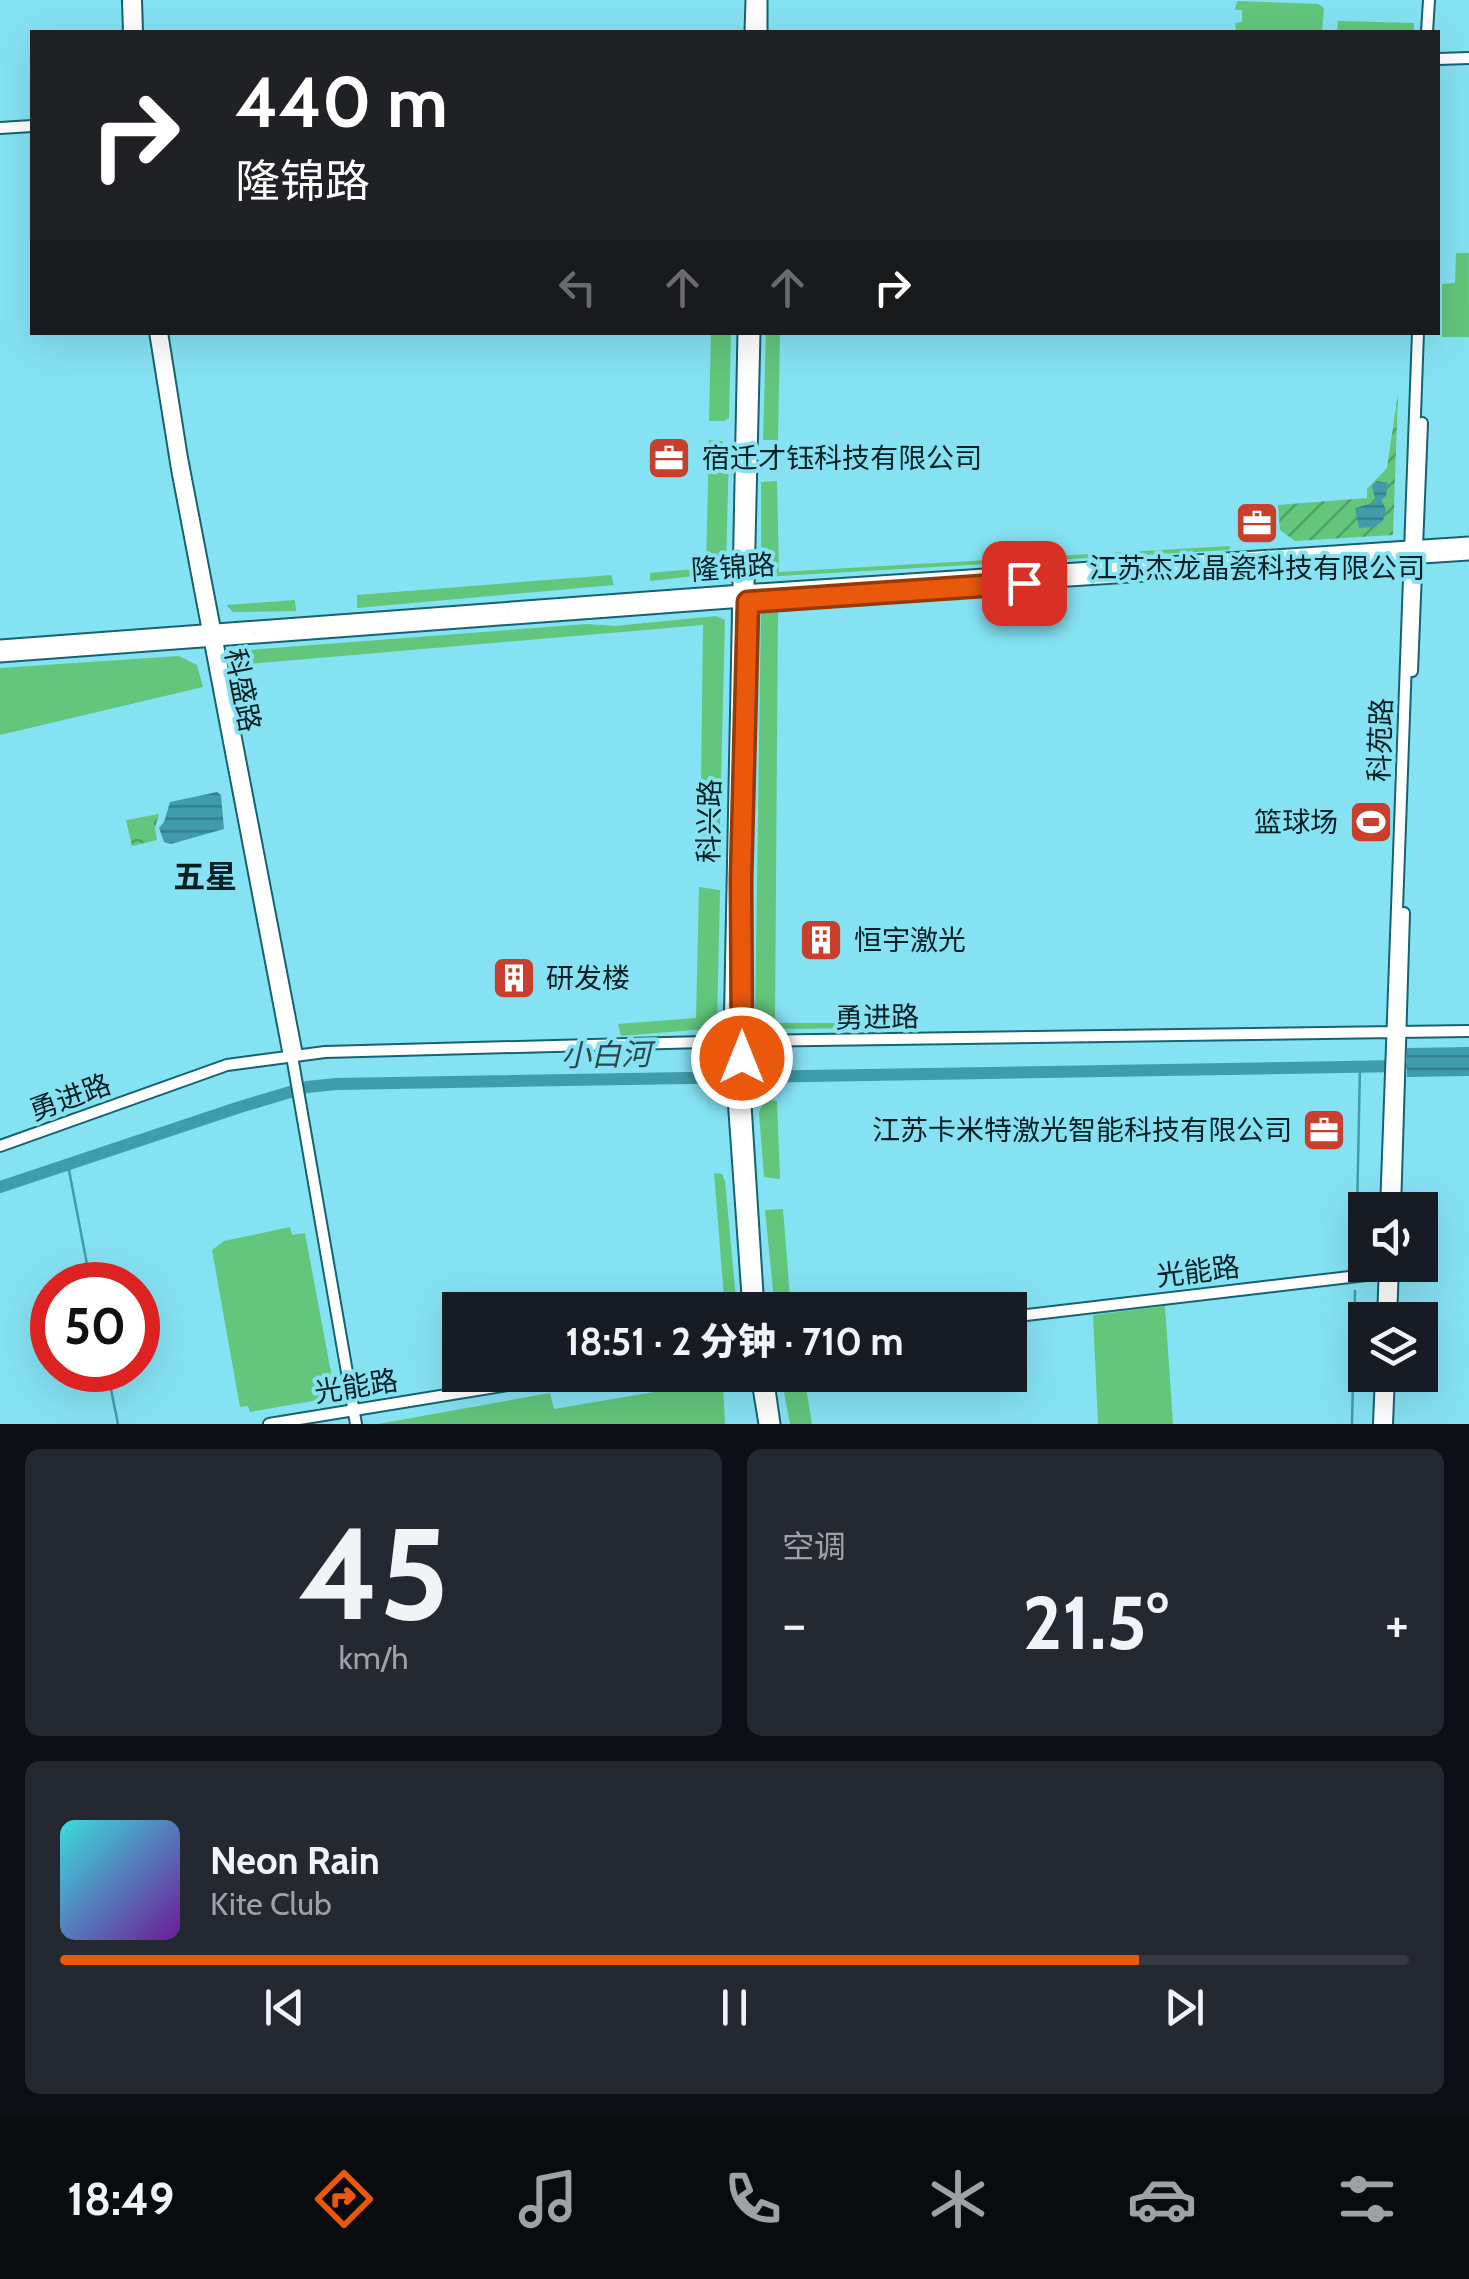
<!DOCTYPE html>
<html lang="zh">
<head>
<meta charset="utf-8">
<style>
  :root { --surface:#171b24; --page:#242831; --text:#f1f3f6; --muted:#9ea1a6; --line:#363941; --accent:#ea580c }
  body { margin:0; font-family:Cabin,"Noto Sans SC",sans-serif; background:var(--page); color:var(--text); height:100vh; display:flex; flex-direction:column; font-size:38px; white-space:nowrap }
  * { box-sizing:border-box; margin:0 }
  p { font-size:32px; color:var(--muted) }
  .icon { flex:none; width:55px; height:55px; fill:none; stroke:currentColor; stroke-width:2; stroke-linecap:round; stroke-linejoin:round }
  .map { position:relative; height:1424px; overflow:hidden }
  .panel { display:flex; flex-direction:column; gap:25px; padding:25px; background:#0d0f14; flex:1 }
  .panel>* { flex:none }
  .guide { position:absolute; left:30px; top:30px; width:1410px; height:305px; border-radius:0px; box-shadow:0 10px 40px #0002; background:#202124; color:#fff; overflow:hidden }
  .buttons { position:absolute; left:1348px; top:1192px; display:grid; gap:20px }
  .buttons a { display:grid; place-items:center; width:90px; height:90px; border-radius:0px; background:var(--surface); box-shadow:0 10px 40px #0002; font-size:50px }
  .speed { position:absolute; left:30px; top:1262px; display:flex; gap:20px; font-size:50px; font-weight:700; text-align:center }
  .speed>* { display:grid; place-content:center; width:130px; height:130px; border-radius:50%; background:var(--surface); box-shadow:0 10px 40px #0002; line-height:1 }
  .speed .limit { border:15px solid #d22; background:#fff; color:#111 }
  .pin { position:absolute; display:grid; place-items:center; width:85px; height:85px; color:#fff; margin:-42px; border-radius:20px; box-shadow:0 5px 15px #0006 }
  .me { position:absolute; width:110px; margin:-55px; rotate:0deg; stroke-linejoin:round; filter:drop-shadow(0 0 8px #0008) }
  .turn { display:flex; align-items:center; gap:35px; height:210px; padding:0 40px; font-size:45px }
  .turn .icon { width:130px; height:130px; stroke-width:2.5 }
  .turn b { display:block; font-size:70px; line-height:85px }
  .lanes { display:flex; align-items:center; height:95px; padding:0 40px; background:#0003; justify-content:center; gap:50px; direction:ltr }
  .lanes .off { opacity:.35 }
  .big { font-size:75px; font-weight:800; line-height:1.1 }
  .panel .card { flex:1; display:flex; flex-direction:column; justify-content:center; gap:15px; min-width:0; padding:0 35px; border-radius:15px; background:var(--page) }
  .panel .dial { align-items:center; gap:0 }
  .dial b { font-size:130px; line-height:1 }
  .song { display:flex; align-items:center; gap:30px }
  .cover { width:120px; height:120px; border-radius:15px; background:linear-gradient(135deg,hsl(180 70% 55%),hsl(280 70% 35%)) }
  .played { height:10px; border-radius:5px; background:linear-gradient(90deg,var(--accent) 80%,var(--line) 80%) }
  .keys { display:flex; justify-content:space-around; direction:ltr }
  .heat { display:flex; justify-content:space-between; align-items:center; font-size:55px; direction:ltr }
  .panel .tiles { flex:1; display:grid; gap:25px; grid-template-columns:1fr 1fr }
  .card:last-child { grid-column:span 2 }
  .trip { position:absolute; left:442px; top:1292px; width:585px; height:100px; border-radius:0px; background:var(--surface); box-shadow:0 10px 40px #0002; font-weight:800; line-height:100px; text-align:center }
  .dock { display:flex; height:160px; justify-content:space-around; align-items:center; background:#090b0e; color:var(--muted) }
  .dock .icon { width:70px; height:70px }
  .dock .active { color:var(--accent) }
  .dock b { font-size:45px; color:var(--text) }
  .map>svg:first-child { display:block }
</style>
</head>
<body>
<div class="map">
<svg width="1469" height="1424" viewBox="0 0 1469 1424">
  <defs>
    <pattern id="park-crowns" width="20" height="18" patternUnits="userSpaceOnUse" patternTransform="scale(2.5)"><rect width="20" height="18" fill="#62c67c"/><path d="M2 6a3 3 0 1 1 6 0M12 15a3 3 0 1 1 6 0" fill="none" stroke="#4ea065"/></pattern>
    <pattern id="garden-furrows" width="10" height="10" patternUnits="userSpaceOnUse" patternTransform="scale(2.5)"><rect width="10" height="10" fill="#62c67c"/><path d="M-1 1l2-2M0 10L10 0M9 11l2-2" fill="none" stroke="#4ea065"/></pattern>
    <pattern id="water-rules" width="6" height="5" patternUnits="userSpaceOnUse" patternTransform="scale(2.5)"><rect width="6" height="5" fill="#409cab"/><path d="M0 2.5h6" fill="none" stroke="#337f8b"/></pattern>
  </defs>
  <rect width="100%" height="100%" fill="#85e2f3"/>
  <path fill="#62c67c" d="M1237,1L1318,4L1324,8L1322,32L1236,30L1235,23L1242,22V10H1235Z
    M1338,21L1414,23V32H1337Z
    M1456,253H1469V337H1442V284L1455,283Z
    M711,333H731L729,418L724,421H709Z
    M766,333H780L778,440H763Z
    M709,440L722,441L729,448L726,569L723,573L650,581V573L706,568Z
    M777,481L779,572L1230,546L1229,550L761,577V482Z
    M611,575L614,585L357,608V595Z
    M295,600L296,611L233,612L226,605Z
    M778,608L775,1023H893V1028L764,1029L755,1023L761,609Z
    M716,616L725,620L719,862L700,866L703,625L236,665L234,675L229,661L236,651L587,624L615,626Z
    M179,656L197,665L203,687L0,735V668Z
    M699,887L720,890L717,1028L621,1036L618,1024L696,1018Z
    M768,1100L777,1101L780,1179L764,1177L759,1113L761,1107Z
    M714,1173L722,1174L725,1181L737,1310H725Z
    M783,1209L791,1310H775L765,1210Z
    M290,1227L292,1235L305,1233L335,1394L330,1398L250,1412L248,1406L240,1407L212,1250L224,1241Z
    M1165,1306L1173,1424H1098L1093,1315Z
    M785,1375H804L812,1424H790L783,1387Z
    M719,1381L723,1383L725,1424H378L550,1393L554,1409Z"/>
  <path fill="url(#park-crowns)" d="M159,814L155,828L157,840L132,846L126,820Z"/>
  <path fill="url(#garden-furrows)" d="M1398,393L1393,535L1295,541L1280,530L1278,505L1367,498V489L1387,468Z"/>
  <path fill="url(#water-rules)" d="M1377,481L1388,483L1386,496L1381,500L1386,509L1383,521L1374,527L1359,528L1355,508L1376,502L1372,486Z
    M217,792L221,795L224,829L171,844L164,842L159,828L164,822L170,802Z
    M1469,1047V1076L1407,1077V1048Z"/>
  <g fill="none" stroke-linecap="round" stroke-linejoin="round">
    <path stroke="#409cab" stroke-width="2.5" d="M68,1165L91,1285
      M1356,1262L1360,1066
      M107,1370L118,1424
      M1352,1424L1355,1291"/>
    <path stroke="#409cab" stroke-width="12" d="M0,1187L243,1106L307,1087L336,1084L1401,1066"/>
    <g stroke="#15636f" stroke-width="14">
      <path id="tertiary" d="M128,0L129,32
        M136,0L137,32
        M1427,32L1429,0
        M1438,59L1469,58
        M0,128L32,126
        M155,332L177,469L289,1056
        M162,332L182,458L297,1055
        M1412,671L1422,423
        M292,1056L356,1424
        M0,1146L227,1065L325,1052L741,1041L1469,1031
        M1386,1210L1418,332
        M1395,1210L1404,913
        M1010,1317L1392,1272
        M1383,1320L1385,1265
        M1391,1320L1393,1265
        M269,1424L569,1375
        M1379,1424L1381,1375
        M1387,1424L1389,1375"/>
    </g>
    <g stroke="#15636f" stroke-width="15">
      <path id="secondary" d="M751,32L752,0
        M761,32V0
        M744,332L730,1041L749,1310
        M754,332L741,879V1041L758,1310
        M0,646L728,592L1469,543
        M0,656L730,602L1469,554
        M757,1375L765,1424
        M767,1375L774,1424"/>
    </g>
    <use href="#tertiary" stroke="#fff" stroke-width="10"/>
    <use href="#secondary" stroke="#fff" stroke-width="11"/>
  </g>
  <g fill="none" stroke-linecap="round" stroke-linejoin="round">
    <g stroke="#983908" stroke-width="25">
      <path id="route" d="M742,1058L741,879L748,602L1024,583"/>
    </g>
    <use href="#route" stroke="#ea580c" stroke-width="18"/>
  </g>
  <defs>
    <g id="office-square" transform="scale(2.25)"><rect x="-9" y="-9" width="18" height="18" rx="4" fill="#ca3e2c" stroke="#85e2f3"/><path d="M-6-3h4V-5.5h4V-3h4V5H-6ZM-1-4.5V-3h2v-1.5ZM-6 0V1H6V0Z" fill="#fff"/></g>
    <g id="stadium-square" transform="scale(2.25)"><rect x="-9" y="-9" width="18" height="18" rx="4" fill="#ca3e2c" stroke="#85e2f3"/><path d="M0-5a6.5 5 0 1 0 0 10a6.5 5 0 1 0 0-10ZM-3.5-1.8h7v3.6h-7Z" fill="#fff"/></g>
    <g id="building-square" transform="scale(2.25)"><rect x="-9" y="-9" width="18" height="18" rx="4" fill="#ca3e2c" stroke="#85e2f3"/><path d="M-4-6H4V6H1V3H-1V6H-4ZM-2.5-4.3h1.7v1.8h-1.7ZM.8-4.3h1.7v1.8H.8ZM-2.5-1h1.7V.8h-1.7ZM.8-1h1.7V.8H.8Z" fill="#fff"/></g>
  </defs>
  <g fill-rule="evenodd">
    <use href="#office-square" x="669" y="458"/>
    <use href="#office-square" x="1257" y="523"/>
    <use href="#stadium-square" x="1371" y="822"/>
    <use href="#building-square" x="821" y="940"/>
    <use href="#building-square" x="514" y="978"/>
    <use href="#office-square" x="1324" y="1130"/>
  </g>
  <g text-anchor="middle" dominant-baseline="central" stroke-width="8" stroke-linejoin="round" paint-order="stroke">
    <g font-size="28" fill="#011e23" stroke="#85e2f3" text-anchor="start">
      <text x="702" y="458">宿迁才钰科技有限公司</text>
      <text x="1257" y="568" text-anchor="middle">江苏杰龙晶瓷科技有限公司</text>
      <text x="1338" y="822" text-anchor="end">篮球场</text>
      <text x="854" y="940">恒宇激光</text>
      <text x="546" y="978">研发楼</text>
      <text x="1292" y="1130" text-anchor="end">江苏卡米特激光智能科技有限公司</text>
    </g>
    <g font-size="28" fill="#011e23" stroke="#85e2f3">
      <text transform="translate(733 567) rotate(-4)">隆锦路</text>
      <text transform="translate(243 690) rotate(79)">科盛路</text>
      <text transform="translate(1380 740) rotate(-88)">科苑路</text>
      <text transform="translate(709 821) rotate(-89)">科兴路</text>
      <text transform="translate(877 1017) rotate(-1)">勇进路</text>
      <text transform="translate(70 1097) rotate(-20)">勇进路</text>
      <text transform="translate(1198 1271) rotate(-7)">光能路</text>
      <text transform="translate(356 1386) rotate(-9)">光能路</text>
    </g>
    <g font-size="30" font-style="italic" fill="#2b484d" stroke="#85e2f3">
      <text transform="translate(606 1055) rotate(-1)">小白河</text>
    </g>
    <g font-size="32" font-weight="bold" fill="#011e23" stroke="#85e2f3">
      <text x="205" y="876">五星</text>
    </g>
  </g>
</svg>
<div class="buttons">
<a><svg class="icon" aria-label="sound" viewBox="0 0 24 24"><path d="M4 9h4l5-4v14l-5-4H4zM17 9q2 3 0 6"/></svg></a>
<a><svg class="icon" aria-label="layers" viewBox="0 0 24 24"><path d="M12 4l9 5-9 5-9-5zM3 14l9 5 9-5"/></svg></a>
</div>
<div class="speed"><div class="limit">50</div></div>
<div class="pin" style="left:1024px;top:583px;background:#d93025"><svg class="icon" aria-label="arrive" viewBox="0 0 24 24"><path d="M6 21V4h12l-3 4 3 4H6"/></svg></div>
<svg class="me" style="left:742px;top:1058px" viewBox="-20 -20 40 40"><circle r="17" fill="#ea580c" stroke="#fff" stroke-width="3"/><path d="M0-11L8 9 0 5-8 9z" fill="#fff"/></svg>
<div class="trip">18:51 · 2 分钟 · 710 m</div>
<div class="guide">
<div class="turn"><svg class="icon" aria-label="right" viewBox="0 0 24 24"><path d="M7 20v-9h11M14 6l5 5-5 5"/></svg><div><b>440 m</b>隆锦路</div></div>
<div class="lanes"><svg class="icon off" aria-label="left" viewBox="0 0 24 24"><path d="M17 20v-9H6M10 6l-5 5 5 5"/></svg><svg class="icon off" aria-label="ahead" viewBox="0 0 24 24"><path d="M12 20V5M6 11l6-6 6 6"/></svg><svg class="icon off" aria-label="ahead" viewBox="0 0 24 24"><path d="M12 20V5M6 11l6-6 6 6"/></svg><svg class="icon" aria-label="right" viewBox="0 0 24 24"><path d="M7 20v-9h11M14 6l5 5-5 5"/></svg></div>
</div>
</div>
<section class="panel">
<div class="tiles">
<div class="card dial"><b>45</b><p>km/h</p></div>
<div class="card"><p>空调</p>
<div class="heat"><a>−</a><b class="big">21.5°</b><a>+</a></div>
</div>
<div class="card">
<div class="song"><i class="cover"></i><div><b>Neon Rain</b><p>Kite Club</p></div></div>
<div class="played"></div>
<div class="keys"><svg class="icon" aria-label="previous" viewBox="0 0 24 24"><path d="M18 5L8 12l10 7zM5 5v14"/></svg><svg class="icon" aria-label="pause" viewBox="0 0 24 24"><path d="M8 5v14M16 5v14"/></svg><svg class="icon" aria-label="next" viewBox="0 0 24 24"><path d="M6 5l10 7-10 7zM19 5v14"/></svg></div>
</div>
</div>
</section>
<nav class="dock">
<b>18:49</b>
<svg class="icon active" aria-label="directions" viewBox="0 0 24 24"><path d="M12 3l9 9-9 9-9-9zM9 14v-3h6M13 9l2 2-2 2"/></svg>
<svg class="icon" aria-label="music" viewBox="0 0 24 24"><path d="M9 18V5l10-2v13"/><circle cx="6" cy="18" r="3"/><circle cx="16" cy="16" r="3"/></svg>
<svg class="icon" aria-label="phone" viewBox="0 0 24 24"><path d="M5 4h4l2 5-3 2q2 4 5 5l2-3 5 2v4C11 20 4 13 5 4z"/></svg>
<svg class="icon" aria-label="climate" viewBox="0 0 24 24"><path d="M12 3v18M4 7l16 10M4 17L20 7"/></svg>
<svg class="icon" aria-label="car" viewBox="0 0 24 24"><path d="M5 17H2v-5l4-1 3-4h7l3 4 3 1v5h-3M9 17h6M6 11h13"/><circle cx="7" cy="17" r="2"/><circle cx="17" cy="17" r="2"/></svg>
<svg class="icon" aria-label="filters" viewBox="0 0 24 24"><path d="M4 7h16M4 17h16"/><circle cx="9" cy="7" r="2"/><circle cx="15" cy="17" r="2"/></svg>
</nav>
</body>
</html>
